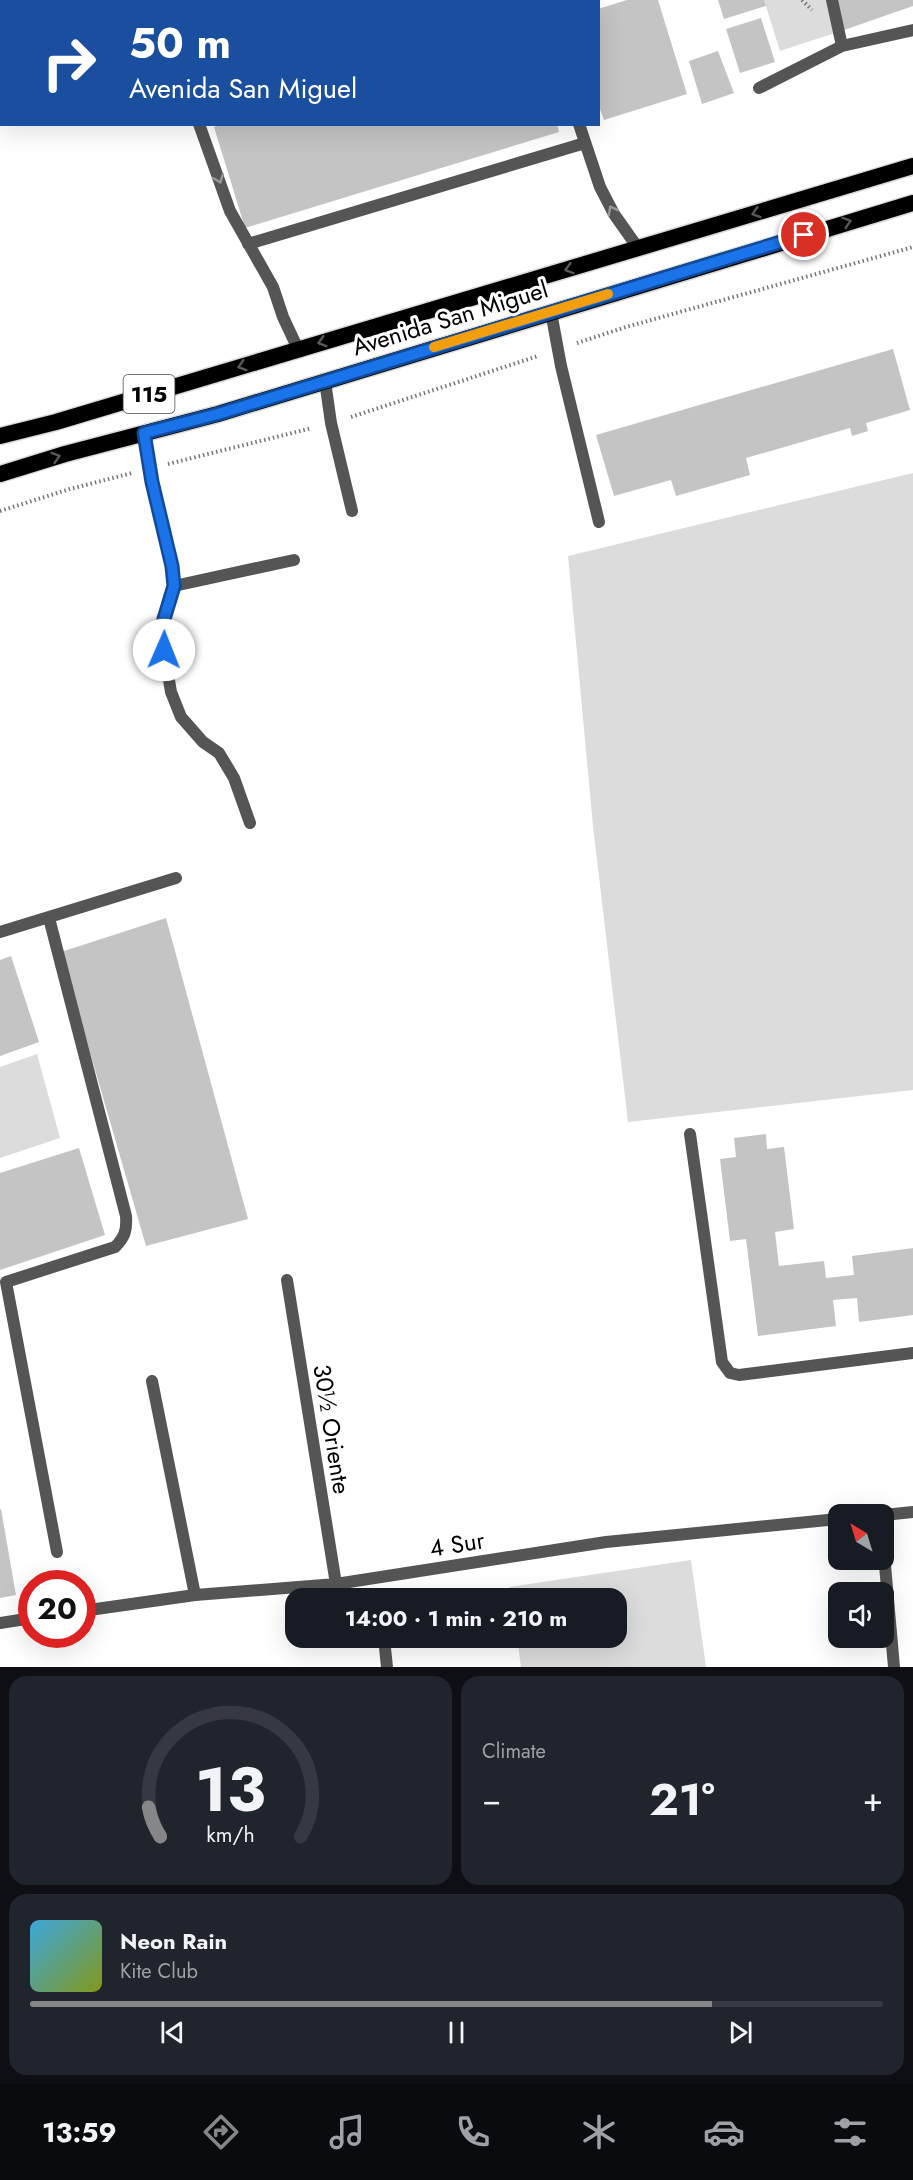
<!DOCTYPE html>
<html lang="en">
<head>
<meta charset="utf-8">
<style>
  :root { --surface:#171b24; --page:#20242c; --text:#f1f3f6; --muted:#9ea1a6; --line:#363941; --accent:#858687 }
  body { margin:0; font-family:Jost,sans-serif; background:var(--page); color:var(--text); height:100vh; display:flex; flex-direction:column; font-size:22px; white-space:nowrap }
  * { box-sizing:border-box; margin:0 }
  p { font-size:20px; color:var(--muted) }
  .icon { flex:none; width:33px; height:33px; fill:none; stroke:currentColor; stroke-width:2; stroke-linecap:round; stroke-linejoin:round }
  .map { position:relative; height:1667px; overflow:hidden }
  .panel { display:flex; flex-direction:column; gap:9px; padding:9px; background:#0d0f14; flex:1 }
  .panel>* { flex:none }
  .banner { position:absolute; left:0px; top:0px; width:600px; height:126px; box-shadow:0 6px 24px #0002; background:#1a4fa0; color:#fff; overflow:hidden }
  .needle { width:39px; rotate:322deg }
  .buttons { position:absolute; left:828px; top:1504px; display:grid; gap:12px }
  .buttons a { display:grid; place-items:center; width:66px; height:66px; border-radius:12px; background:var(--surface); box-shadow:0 6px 24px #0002; font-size:30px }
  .speed { position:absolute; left:18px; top:1570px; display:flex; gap:12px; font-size:30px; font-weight:700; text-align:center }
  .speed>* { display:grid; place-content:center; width:78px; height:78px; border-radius:50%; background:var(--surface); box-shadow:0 6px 24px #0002; line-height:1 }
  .speed .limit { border:9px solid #d22; background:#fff; color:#111 }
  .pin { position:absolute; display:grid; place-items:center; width:51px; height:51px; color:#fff; margin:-26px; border:3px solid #fff; border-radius:50%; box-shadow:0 2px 6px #0007 }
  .me { position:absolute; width:66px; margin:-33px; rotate:1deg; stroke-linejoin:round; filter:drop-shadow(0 0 4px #0008) }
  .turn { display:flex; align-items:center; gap:21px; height:126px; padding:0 30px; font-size:27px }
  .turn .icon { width:78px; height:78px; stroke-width:2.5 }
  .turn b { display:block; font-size:42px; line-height:51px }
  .big { font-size:45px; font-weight:700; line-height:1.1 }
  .panel .widget { flex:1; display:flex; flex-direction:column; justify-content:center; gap:9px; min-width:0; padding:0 21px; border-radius:18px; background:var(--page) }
  .panel .dial { align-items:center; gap:0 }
  .dial svg { height:156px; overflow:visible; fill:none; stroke:var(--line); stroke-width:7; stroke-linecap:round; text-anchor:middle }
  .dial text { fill:var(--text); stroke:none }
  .song { display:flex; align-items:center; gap:18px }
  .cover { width:72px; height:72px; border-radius:9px; background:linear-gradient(135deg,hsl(200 70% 55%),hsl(70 70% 35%)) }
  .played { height:6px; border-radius:3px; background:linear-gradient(90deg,var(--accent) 80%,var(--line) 80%) }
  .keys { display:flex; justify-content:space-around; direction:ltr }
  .heat { display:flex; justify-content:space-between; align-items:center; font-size:33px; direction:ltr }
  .panel .tiles { flex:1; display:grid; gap:9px; grid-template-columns:1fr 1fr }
  .widget:last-child { grid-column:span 2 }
  .trip { position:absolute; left:285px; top:1588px; width:342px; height:60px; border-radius:18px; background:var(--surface); box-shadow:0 6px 24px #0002; font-weight:700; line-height:60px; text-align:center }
  .dock { display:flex; height:96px; justify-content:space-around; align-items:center; background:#090b0e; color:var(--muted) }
  .dock .icon { width:42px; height:42px }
  .dock .current { color:var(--accent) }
  .dock b { font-size:27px; color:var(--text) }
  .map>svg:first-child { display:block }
</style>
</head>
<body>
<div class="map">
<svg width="913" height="1667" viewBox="0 0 913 1667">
  <rect width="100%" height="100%" fill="#fff"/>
  <path fill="#dcdcdc" d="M764,0H834L844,30L780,51Z
    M913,473V1090L628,1122L593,826L568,556Z
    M37,1054L60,1138L0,1158V1067Z
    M691,1560L706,1667H521L517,1638H616V1599H511L509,1587Z"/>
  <path fill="#c4c4c4" d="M627,0H658L687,94L604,120L598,104V9Z
    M718,0H764L766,6L724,19Z
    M834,0H913V6L844,30Z
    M761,18L775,62L740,73L726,29Z
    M718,51L734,93L702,104L689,61Z
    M222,124H557L559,132L245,228L214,127Z
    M893,349L910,410L866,423L868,431L852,436L850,428L746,458L750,475L676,496L671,480L614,496L596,435Z
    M166,918L248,1219L146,1246L61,952Z
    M11,956L39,1042L0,1056V960Z
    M766,1134L767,1149L784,1147L794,1229L775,1232L779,1266L824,1261L826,1278L854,1275L852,1256L913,1248V1315L859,1322L857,1298L833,1300L836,1326L758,1336L746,1239L730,1241L720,1159L736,1157L734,1138Z
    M79,1148L105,1235L0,1270V1173Z
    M1,1509L16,1595L0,1598V1510Z"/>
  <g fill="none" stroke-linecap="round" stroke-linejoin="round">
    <g stroke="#dbdbdb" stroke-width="19">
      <path id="trunk" d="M0,436L56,422L913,166
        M0,474L65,454L218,414L913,203"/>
    </g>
    <path stroke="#777" stroke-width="4" stroke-dasharray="1.5 3" stroke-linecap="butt" d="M802,0L812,10
      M577,343L626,327L913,247
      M351,417L538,356
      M168,464L312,428
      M0,511L70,489L132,473"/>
    <path stroke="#555" stroke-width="12" d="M530,0L531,2
      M832,0L842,46
      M235,2L236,0
      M425,2L430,0
      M759,88L842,46L913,30
      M199,124L230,211L273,287L283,317L298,349
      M579,124L600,187L614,214L638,248
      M248,244L585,143
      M551,312L561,366L599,522
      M325,381L331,423L352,511
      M144,433L152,482L172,566L174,586L164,619V650L171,692L181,717L203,742L219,753L234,778L250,823
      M174,586L294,560
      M49,918L126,1216C127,1230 125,1237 115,1247L6,1282L57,1552
      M0,932L176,878
      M690,1134L722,1362L730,1373L739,1375L913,1353
      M152,1381L195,1595"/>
    <path stroke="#555" stroke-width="12" d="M287,1280L336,1584
      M884,1515L913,1512
      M884,1554L894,1667
      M82,1611L195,1595L336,1584L606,1542L838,1519
      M0,1623L32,1618
      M384,1638L387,1667"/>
    <use href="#trunk" stroke="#000" stroke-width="16"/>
  </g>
  <defs><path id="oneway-chevron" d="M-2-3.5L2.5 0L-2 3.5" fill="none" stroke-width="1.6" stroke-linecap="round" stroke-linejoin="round" transform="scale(1.5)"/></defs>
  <g stroke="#999">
    <use href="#oneway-chevron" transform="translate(219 179) rotate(70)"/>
    <use href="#oneway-chevron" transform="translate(612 210) rotate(-119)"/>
  </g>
  <g stroke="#595959">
    <use href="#oneway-chevron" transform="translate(756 213) rotate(163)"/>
    <use href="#oneway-chevron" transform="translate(847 222) rotate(-17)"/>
    <use href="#oneway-chevron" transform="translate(569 269) rotate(164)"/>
    <use href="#oneway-chevron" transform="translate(322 342) rotate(164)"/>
    <use href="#oneway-chevron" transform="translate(242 366) rotate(163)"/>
    <use href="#oneway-chevron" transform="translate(56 457) rotate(-17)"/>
  </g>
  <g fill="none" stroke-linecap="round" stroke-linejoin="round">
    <g stroke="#114b97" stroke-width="15">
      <path id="route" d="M164,650V619L174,586L172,566L152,482L144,433L218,414L804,235"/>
    </g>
    <use href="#route" stroke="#1a73e8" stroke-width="10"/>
    <path stroke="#f59e0b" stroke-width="10" d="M434,347L608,294"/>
  </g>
  <g text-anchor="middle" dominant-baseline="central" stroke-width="6" stroke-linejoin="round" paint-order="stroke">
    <rect fill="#fff" stroke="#4c4c4c" stroke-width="1.5" x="123.5" y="375" width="51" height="38" rx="4.5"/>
    <g font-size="22" font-weight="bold" fill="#000">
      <text x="149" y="394">115</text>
    </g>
    <g font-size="24" fill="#000" stroke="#fff">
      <text transform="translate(450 318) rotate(-17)">Avenida San Miguel</text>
      <text transform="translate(332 1429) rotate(81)">30½ Oriente</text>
      <text transform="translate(457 1544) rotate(-9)">4 Sur</text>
    </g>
  </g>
</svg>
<div class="buttons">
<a><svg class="needle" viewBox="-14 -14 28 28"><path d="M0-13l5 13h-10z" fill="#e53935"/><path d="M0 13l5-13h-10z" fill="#9ea1a6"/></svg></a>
<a><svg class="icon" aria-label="sound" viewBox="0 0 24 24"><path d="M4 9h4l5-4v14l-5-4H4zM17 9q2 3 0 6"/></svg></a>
</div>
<div class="speed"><div class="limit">20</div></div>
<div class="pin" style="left:804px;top:235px;background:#d93025"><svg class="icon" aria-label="arrive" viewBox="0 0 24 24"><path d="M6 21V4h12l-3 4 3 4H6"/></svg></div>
<svg class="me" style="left:164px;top:650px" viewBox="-20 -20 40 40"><circle r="19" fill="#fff"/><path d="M0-13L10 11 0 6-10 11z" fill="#1a73e8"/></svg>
<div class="trip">14:00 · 1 min · 210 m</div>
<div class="banner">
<div class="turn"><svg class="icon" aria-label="right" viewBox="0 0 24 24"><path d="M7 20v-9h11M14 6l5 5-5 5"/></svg><div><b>50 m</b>Avenida San Miguel</div></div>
</div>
</div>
<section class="panel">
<div class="tiles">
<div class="widget dial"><svg viewBox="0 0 100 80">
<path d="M14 69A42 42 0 1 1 86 69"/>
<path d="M14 69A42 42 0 0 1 8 54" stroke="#858687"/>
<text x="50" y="56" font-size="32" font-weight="700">13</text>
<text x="50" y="72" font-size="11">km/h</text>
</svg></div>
<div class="widget"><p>Climate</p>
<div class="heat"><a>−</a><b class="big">21°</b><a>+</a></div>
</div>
<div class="widget">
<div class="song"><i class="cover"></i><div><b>Neon Rain</b><p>Kite Club</p></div></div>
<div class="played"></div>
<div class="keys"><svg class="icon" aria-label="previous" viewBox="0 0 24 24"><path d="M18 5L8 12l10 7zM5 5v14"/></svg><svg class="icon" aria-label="pause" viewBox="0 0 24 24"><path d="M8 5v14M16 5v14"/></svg><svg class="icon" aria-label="next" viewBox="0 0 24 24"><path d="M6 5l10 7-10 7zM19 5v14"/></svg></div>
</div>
</div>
</section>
<nav class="dock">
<b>13:59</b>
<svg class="icon current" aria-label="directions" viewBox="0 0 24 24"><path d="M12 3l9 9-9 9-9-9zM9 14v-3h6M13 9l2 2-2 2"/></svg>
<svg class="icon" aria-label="music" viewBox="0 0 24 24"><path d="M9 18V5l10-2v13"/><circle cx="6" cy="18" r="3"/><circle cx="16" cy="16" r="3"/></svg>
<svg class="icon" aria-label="phone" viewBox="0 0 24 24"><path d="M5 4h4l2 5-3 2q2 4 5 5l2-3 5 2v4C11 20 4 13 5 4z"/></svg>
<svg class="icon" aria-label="climate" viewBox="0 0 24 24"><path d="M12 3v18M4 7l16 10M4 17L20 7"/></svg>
<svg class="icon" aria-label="car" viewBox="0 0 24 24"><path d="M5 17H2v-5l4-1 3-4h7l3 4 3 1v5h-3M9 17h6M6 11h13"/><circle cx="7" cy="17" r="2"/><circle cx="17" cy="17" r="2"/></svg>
<svg class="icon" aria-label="filters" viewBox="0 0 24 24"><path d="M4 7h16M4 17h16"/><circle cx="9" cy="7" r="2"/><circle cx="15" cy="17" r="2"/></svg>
</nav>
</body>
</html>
